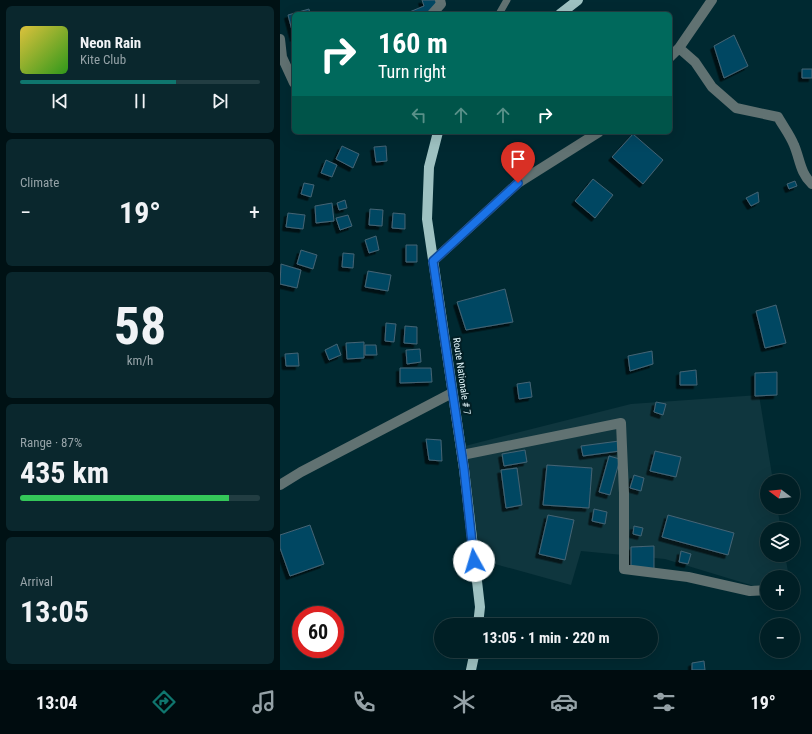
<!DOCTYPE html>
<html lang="en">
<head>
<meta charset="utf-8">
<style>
  :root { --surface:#001f25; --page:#0a272d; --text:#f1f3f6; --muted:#95a2a7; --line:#223d42; --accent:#0f766e }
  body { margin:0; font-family:"Roboto Condensed",sans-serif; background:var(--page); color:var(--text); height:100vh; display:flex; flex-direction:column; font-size:15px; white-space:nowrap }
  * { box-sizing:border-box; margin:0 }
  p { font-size:13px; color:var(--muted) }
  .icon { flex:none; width:22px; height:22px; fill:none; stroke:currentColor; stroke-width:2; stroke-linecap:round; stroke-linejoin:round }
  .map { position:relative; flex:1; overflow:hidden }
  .details { display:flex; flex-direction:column; gap:6px; padding:6px; background:#001114; width:280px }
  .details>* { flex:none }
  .hud { position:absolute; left:12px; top:12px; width:380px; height:122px; border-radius:6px; box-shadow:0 4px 16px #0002,0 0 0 1px var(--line); background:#00695c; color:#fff; overflow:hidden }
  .needle { width:26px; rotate:286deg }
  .buttons { position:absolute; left:480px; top:474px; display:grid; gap:8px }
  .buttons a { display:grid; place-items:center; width:40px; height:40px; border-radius:50%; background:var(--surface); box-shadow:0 4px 16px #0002,0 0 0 1px var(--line); font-size:20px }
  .speed { position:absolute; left:12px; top:606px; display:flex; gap:8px; font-size:20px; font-weight:700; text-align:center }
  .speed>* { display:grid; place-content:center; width:52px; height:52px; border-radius:50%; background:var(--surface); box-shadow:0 4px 16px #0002,0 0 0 1px var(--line); line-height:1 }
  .speed .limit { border:6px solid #d22; background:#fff; color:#111 }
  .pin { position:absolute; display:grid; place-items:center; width:34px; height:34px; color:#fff; margin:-41px -17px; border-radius:50% 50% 50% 0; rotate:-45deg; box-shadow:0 0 4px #0007 }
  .pin .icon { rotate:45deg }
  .me { position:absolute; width:44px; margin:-22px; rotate:354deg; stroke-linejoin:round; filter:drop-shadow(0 0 3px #0008) }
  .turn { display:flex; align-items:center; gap:14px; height:84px; padding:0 20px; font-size:18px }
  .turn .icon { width:52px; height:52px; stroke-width:2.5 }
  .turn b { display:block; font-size:28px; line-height:34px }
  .lanes { display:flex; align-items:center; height:38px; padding:0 20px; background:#0003; justify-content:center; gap:20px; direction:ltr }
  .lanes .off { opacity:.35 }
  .big { font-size:30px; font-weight:700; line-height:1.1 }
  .details .card { flex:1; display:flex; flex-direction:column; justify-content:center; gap:6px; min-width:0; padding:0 14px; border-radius:6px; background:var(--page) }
  .details .dial { align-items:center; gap:0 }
  .dial b { font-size:52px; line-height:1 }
  .song { display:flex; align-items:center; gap:12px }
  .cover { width:48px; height:48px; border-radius:6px; background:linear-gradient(135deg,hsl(50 70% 55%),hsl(110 70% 35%)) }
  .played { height:4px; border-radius:2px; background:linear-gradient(90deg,var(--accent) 65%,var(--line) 65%) }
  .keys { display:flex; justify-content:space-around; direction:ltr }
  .heat { display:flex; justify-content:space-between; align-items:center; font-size:22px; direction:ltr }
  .charge { height:6px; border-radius:3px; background:linear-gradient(90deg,#34c759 87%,var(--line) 0) }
  .trip { position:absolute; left:154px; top:618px; width:224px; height:40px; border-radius:20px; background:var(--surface); box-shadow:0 4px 16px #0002,0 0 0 1px var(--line); font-weight:700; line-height:40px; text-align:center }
  .tabs { display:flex; height:64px; justify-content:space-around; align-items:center; background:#000c0f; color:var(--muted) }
  .tabs .icon { width:28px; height:28px }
  .tabs .on { color:var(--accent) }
  .tabs b { font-size:18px; color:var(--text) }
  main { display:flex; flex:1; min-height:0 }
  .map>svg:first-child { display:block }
</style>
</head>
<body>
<main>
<section class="details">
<div class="card">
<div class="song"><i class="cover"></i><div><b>Neon Rain</b><p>Kite Club</p></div></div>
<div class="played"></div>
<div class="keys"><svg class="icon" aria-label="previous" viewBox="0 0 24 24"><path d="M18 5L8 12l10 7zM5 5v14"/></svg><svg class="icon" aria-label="pause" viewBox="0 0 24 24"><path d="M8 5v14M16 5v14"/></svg><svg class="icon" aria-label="next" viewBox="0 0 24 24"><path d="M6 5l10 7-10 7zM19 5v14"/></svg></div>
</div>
<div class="card"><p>Climate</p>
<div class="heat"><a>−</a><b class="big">19°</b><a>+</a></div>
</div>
<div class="card dial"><b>58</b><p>km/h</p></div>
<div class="card"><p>Range · 87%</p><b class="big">435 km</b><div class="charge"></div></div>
<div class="card"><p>Arrival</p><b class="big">13:05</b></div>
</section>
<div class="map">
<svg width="532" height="670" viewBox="0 0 532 670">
  <defs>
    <filter id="shadow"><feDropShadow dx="-3.5" dy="3.5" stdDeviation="0" flood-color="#0009"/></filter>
  </defs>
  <rect width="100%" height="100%" fill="#002931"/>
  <path fill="#0f363e" d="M479,395L493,481H487V507H497L501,529H487V555H505L509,577H487V590L385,559L301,551L291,585L197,559L185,446L351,404Z"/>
  <path fill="#064762" stroke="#446474" filter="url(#shadow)" d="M142,0H156L159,9L145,14H128L127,13L144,6Z
    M29,9L30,14H14V38L8,15Z
    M454,35L468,66L444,78L434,46Z
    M522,69H532V78H522Z
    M353,134L383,160L363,184L332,157Z
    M62,146L79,154L73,168L56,159Z
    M106,146L107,161L96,162L94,147Z
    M46,160L57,165L52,177L41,173Z
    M313,179L333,195L315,218L295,201Z
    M515,181L517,186L509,189L507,184Z
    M24,183L34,185L31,197L21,194Z
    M478,192L479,202L471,206L466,198Z
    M65,200L67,208L59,210L57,203Z
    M52,203L54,221L36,223L35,206Z
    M90,209L103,210L102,226L89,225Z
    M8,213L25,215L23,229L6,227Z
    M113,213L125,214V229L112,228Z
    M68,215L72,226L60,230L56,218Z
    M96,236L99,250L89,253L85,240Z
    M126,245H137V262H126Z
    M21,250L37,255L33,269L17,264Z
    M63,253L74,254L73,268L62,267Z
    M1,264L21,270L17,288L0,284Z
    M88,271L111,275L108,291L85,287Z
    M225,289L233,322L186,330L177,302Z
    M496,305L506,343L485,348L476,311Z
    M106,323L116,324L114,342L105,341Z
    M125,326L137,327V344L124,343Z
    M84,342V358L67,359L66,343Z
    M57,344L61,355L49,360L45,350Z
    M85,345H96L97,355H85Z
    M140,349L141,362L127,364L126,350Z
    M372,351L373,364L350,371L348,356Z
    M18,353L19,366H6L5,354Z
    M120,368H151L152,382L120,383Z
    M416,370L417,385H400V372Z
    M497,372V395L475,396V373Z
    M250,382L252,397L239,399L237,384Z
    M376,402L386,404L383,415L374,412Z
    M146,439L161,440L162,461L149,460Z
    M339,441L340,451L303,456L301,446Z
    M245,450L247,462L224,466L222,454Z
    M375,451L401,457L396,477L370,471Z
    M329,456L340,459L330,495L319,492Z
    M267,465L312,468L309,508L263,505Z
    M237,468L242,505L226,508L221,470Z
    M354,475L364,478L361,491L350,488Z
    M314,509L327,512L325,524L312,521Z
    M268,515L294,520L285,560L259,554Z
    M388,515L454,533L448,555L382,537Z
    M30,525L44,564L10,576L0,548V535Z
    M354,526L363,528L361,536L353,534Z
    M374,546V569L351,570V547Z
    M401,551L411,554L408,564L399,562Z
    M424,661L425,670H412V663Z"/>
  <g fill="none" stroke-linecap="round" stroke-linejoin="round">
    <path stroke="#617272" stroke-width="7" d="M219,14L227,0"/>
    <path stroke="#617272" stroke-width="10" d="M152,14L161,4L160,0
      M0,39L2,57L14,83
      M399,48L415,62L432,87L456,108L498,117C503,126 510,135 514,145C520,159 520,173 532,184
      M390,57L399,48L432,0
      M153,261L238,183L319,132
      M182,455L341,423L344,493V569L408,577L470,591L487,590
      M0,485L21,472L172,393"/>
    <path stroke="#9ec2c2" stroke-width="10" d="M280,14L298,0
      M158,132L149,167L147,219L184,469L200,607L198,625
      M191,670L195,651"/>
  </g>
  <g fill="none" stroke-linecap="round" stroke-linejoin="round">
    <g stroke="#114b97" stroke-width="10">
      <path id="route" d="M194,561L184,469L153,261L238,183"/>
    </g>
    <use href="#route" stroke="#1a73e8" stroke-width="7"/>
  </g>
  <g text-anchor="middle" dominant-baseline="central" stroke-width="4" stroke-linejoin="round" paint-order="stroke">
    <g font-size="10" fill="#e0f5fa" stroke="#021f25">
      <text transform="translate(182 376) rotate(82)">Route Nationale # 7</text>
    </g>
  </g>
</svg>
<div class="buttons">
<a><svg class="needle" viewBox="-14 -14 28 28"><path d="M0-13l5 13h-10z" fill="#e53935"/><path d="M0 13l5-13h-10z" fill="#95a2a7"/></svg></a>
<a><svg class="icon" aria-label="layers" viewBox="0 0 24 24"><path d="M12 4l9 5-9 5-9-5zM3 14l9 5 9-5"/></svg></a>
<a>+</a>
<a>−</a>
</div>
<div class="speed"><div class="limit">60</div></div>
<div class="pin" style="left:238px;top:183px;background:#d93025"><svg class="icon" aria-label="arrive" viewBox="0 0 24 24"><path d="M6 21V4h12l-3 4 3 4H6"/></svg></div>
<svg class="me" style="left:194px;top:561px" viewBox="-20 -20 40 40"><circle r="19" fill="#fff"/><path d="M0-13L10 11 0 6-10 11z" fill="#1a73e8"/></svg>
<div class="trip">13:05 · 1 min · 220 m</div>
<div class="hud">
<div class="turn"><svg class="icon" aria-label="right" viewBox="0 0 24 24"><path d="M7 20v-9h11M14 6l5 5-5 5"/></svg><div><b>160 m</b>Turn right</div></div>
<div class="lanes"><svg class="icon off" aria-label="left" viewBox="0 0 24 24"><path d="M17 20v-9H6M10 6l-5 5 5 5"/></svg><svg class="icon off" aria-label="ahead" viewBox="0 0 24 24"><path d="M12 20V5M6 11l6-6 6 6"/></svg><svg class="icon off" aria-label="ahead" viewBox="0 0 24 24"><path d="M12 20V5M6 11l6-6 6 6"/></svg><svg class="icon" aria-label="right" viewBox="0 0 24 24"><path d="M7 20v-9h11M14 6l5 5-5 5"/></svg></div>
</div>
</div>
</main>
<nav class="tabs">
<b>13:04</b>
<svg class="icon on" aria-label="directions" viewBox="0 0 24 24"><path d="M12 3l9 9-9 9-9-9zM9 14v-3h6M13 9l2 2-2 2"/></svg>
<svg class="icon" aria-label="music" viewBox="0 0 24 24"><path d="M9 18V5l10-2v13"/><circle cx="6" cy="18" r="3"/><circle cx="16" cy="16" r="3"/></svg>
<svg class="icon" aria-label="phone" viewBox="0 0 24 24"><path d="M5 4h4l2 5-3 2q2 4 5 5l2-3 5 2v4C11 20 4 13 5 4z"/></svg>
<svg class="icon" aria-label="climate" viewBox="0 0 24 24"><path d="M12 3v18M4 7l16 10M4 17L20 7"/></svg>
<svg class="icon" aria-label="car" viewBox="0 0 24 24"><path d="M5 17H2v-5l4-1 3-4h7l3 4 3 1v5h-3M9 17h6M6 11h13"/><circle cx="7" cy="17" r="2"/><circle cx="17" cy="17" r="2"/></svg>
<svg class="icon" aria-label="filters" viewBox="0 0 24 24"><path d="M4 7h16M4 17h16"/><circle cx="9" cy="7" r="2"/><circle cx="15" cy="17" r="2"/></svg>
<b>19°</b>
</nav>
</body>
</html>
